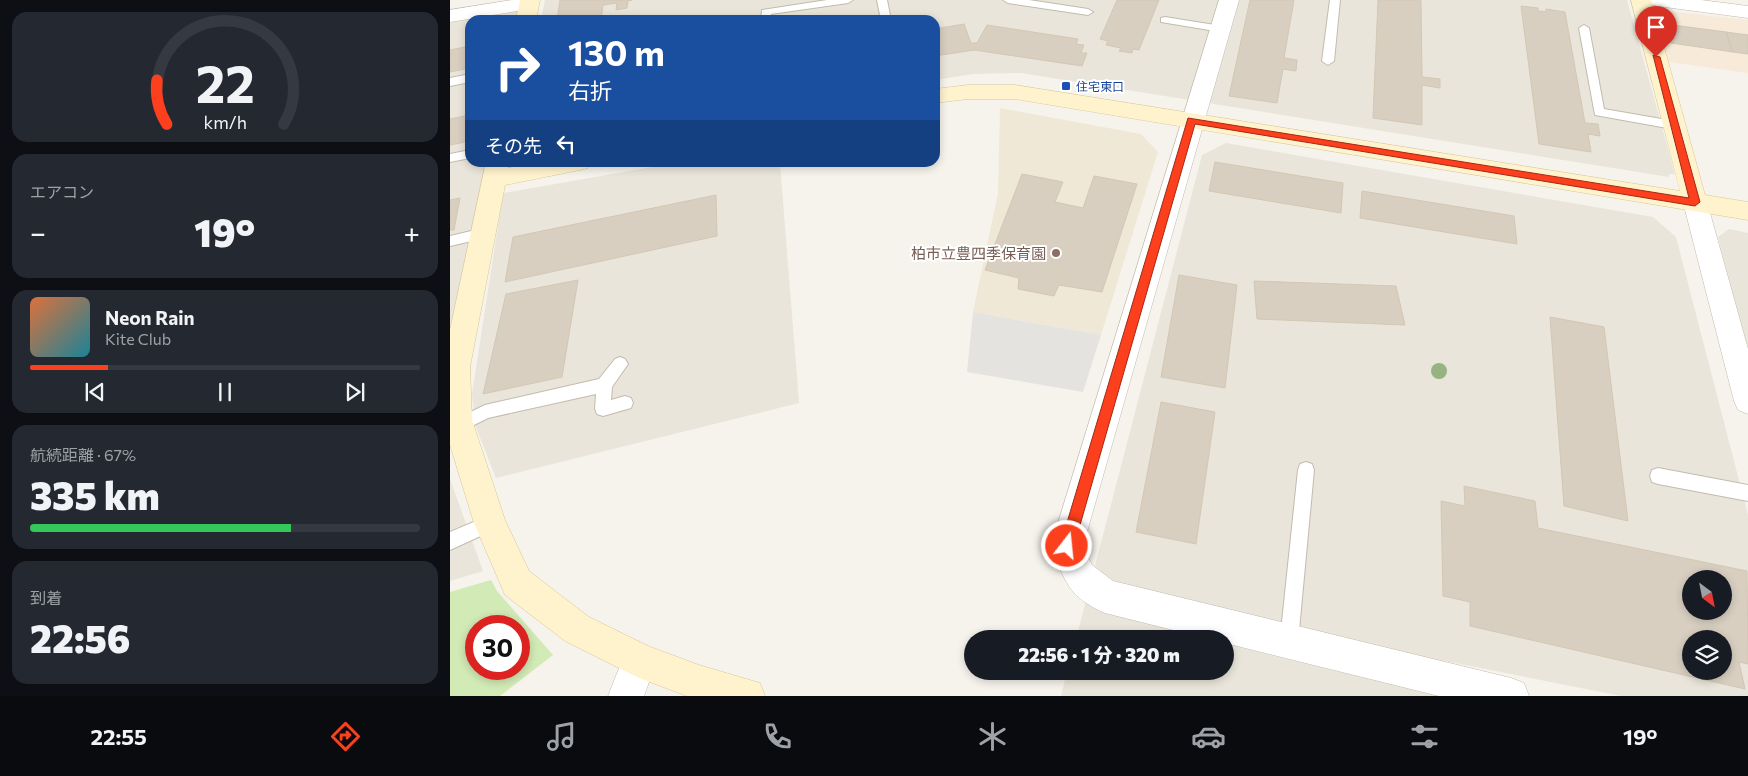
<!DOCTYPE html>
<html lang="ja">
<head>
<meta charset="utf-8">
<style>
  :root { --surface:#171b24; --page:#242831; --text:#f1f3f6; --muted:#9ea1a6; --line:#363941; --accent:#fc3f1d }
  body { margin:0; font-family:Commissioner,"Noto Sans JP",sans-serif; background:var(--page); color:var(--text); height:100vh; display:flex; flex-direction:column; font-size:19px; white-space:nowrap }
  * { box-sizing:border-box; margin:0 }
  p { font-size:16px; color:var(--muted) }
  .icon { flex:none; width:28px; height:28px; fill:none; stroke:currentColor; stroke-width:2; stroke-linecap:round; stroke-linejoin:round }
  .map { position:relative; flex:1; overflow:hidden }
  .sheet { display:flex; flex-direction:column; gap:12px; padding:12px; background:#0d0f14; width:450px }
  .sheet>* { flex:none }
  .banner { position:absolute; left:15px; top:15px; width:475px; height:152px; border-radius:15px; box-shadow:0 2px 8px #0003; background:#1a4fa0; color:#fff; overflow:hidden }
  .needle { width:32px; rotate:148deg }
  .tools { position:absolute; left:1232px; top:570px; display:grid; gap:10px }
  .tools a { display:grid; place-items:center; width:50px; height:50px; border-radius:50%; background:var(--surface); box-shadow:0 2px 8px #0003; font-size:25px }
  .speed { position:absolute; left:15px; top:615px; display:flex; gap:10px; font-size:25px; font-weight:700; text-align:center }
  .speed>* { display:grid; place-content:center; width:65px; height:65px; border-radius:50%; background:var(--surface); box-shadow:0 2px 8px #0003; line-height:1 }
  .speed .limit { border:8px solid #d22; background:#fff; color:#111 }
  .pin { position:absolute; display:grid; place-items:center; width:42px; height:42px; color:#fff; margin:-51px -21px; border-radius:50% 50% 50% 0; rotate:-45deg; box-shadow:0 0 5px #0007 }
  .pin .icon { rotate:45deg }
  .me { position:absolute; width:55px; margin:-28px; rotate:16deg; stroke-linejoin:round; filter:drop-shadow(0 0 4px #0008) }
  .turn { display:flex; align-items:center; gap:18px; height:105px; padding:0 20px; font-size:22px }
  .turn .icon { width:65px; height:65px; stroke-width:2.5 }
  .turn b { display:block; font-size:35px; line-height:42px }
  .then { display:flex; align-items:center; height:48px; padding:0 20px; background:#0003; gap:10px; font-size:19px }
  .big { font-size:38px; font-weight:800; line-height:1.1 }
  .sheet .tile { flex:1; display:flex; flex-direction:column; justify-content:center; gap:8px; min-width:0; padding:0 18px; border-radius:15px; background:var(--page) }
  .sheet .dial { align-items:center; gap:0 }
  .dial svg { height:130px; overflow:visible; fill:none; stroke:var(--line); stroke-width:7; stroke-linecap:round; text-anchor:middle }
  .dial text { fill:var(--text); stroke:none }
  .song { display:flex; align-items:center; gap:15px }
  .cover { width:60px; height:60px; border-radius:8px; background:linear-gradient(135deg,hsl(20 70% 55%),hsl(190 70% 35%)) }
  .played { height:5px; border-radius:2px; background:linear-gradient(90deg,var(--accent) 20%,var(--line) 20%) }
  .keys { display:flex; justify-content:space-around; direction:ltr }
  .heat { display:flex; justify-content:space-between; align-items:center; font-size:28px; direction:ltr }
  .charge { height:8px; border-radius:4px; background:linear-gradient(90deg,#34c759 67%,var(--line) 0) }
  .trip { position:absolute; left:514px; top:630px; width:270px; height:50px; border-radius:25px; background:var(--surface); box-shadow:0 2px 8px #0003; font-weight:800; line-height:50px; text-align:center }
  .tab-bar { display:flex; height:80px; justify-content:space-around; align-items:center; background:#090b0e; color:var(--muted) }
  .tab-bar .icon { width:35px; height:35px }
  .tab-bar .selected { color:var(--accent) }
  .tab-bar b { font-size:22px; color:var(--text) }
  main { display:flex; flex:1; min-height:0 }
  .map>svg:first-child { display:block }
</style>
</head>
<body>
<main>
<section class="sheet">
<div class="tile dial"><svg viewBox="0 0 100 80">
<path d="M14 69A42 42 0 1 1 86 69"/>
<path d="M14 69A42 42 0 0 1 8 42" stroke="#fc3f1d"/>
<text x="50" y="56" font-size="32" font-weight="700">22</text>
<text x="50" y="72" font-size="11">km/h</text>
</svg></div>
<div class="tile"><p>エアコン</p>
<div class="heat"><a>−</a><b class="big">19°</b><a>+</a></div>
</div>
<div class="tile">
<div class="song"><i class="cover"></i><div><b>Neon Rain</b><p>Kite Club</p></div></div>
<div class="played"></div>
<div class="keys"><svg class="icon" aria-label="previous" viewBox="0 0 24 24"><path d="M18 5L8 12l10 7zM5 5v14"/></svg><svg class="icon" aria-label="pause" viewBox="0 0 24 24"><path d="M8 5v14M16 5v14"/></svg><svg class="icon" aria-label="next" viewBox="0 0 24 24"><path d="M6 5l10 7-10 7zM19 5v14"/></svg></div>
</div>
<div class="tile"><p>航続距離 · 67%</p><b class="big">335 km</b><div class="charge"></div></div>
<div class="tile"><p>到着</p><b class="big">22:56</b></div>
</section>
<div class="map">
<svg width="1298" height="696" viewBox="0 0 1298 696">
  <rect width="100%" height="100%" fill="#f6f3ec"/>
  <path fill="#eae5da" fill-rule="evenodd" d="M95,0H1177L1225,174H1219V177L571,73L523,74L485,80V20H91Z
    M67,11L66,20H20V162L37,163L0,347V21Z
    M776,143L1203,217L1226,237L1298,515V696H1171L995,661L997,696H611L617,671H775V639H626L752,155ZM1241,579H1274V611H1241ZM1241,639H1274V671H1241Z
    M225,163H330L349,403L46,478L25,425L22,394L53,193Z
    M1279,229L1298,233V355L1268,237Z
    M0,479L33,571L0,581Z"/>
  <path fill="#f7ead8" d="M1217,11L1298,20V73L1219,62L1206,14Z"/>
  <path fill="#efe8d6" d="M550,108L691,134L708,152L651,335L523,312L548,193Z"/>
  <path fill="#d2eab5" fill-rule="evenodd" d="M41,580L47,591L103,655L50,696H0V592ZM26,626H69V669H26Z"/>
  <path fill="#e5e3e0" d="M523,312L651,335L633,392L517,372Z"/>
  <path fill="#d8cfc1" stroke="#d3c7b4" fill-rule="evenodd" d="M110,0H182L178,1L177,8L166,10L167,3L153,5L151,20H107Z
    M667,0H709L689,50L683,49L682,53L669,51L671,48L656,45L658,41L650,39Z
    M800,0H844L834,58L847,60L846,71L833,69L827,103L779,96Z
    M928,0H971L972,77L990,79V88L972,85V125L923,118Z
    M1071,6L1088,8V11L1096,12V9L1115,12L1135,123L1148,124L1150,136L1138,134L1141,152L1089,144Z
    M514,24L521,43H527L537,25L628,39L626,44L634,45L631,53H637L632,66L524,50L485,56V29Z
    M1215,24L1276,32L1283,52L1221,43Z
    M1276,32L1298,35V54L1283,52Z
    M20,46V68L0,72V50Z
    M20,115V141L0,145V119Z
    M765,162L893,183L891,213L759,191Z
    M572,174L613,182L605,202L633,208L644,176L687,184L652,292L609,285L604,296L568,289L569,278L535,270Z
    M912,191L1064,216L1067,244L910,218Z
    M266,195L267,236L55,282L63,237Z
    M10,198L4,230H0V200Z
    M729,275L787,285L775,388L711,377Z
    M128,280L112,377L33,394L56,294Z
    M804,281L946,286L955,325L807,319Z
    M1100,317L1154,327L1178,521L1114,506Z
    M711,402L765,412L746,544L686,532Z
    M1014,486L1085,501L1088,528L1297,571L1298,664L1289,662L1295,689L1020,626V602L993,596L991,501L1015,506ZM1241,579H1274V611H1241ZM1241,639H1274V671H1241Z"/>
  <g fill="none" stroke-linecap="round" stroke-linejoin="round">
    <g stroke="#c2bbae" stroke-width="2">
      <path id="lane" d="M377,0H403L398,3L321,14V20H311L312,10Z
        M427,0H437L441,20H431Z
        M553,0H579L638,9L643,12L638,15L558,3Z
        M880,0H890L884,61L878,65L872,61Z
        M715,17L771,26L776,29L771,32L711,22V18Z
        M1134,25L1139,28L1154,109L1223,121L1229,125L1227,128L1223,129L1145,115L1129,28Z
        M20,74V82L0,86V78Z
        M20,150V158L0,162V154Z
        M34,228L41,233L39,237L0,246V236Z
        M170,357L175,359L178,364L162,387L161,400L175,396L181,398L183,403L181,408L153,416L147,414L145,409L146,394L38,418L8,433L2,431L0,426L2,421L35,405L149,379L165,359Z
        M856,462L862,464L864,470L848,641L846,648L839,650L832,648L830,641L848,470L850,464Z
        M1208,468L1298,485V501L1208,484L1202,482L1200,476L1202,470Z
        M40,515L46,517L49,523L46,529L0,550V532Z"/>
    </g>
    <g stroke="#c2bbae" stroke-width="1">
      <path id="street" d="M62,0H87L89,3L86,7L79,9L0,22V10Z
        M769,0H789L633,546L642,565L663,581L1061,678L1074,683L1079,696H989L775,643V639H759L655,613C618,597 615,581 601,546Z
        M1197,0H1251L1298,6V18L1207,6L1200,4Z
        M1245,193L1253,196L1257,202L1298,349V414L1288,410L1284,401L1233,202L1237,196Z
        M189,642L201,648L207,660L194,696H158L177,648Z"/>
    </g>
    <g stroke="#d6c79b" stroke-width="1">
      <path id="secondary" d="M70,0H90L86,20H66Z
        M1181,0H1201L1255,195L1298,202V220L565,99H518L485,103V89L518,85H565L1230,191Z
        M36,162H59L58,168L85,162H141L138,168L130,170L55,185L20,367L22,420L55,520L79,571L139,617L198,646L249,665L310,683L315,696H237L189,678L115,641L55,595L24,523L0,445V330Z"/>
    </g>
    <use href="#lane" fill="#fff" fill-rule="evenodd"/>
    <use href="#street" fill="#fff" fill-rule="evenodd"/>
    <use href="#secondary" fill="#fff3cd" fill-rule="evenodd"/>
  </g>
  <circle fill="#97b381" cx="989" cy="371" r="8"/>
  <path fill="#fc3f1d" stroke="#a42913" d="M1203,55L1210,57L1250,202L1245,206L745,124L624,546L622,551L617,553L612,551L610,546L738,118L1239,198Z"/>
  <rect fill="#1a4fb4" stroke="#fff" stroke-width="2" x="611" y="81" width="10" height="10" rx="2.5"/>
  <circle fill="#8d6e63" stroke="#fff" stroke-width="2" cx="606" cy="253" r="5"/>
  <g text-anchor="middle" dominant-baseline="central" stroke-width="4" stroke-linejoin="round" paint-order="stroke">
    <g font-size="12" fill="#164399" stroke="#fff" text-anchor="start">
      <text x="626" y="86">住宅東口</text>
    </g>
    <g font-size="15" fill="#785e54" stroke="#fff" text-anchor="end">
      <text x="596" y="253">柏市立豊四季保育園</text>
    </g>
  </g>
</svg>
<div class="tools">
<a><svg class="needle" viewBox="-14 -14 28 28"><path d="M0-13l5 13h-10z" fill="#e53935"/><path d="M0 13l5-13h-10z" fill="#9ea1a6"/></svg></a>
<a><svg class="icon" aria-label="layers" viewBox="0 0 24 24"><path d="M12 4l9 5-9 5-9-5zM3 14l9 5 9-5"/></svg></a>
</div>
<div class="speed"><div class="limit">30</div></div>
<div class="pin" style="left:1206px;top:57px;background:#d93025"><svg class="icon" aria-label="arrive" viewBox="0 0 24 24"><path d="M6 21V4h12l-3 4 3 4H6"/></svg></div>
<svg class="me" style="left:617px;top:546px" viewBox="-20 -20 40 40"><circle r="17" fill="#fc3f1d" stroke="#fff" stroke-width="3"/><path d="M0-11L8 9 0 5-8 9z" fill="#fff"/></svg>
<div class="trip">22:56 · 1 分 · 320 m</div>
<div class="banner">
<div class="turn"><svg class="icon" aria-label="right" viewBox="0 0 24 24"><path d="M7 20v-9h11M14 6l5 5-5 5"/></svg><div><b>130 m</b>右折</div></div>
<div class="then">その先<svg class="icon" aria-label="left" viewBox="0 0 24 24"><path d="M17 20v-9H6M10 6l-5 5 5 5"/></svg></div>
</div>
</div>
</main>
<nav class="tab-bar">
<b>22:55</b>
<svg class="icon selected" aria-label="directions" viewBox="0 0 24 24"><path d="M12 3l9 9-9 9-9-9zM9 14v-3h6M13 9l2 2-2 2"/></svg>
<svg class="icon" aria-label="music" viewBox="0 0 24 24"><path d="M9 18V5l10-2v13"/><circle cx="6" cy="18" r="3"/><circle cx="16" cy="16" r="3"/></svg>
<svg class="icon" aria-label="phone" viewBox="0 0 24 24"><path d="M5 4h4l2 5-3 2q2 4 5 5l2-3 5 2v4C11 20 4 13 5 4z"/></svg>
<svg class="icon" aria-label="climate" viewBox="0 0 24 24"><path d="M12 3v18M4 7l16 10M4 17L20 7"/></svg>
<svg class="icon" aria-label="car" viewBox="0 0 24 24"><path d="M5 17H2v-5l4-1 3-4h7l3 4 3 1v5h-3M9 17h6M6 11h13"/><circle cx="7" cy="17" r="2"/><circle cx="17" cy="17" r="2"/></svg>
<svg class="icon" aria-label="filters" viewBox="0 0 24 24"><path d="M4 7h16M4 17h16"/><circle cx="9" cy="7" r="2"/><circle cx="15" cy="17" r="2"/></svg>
<b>19°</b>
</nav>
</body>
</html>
